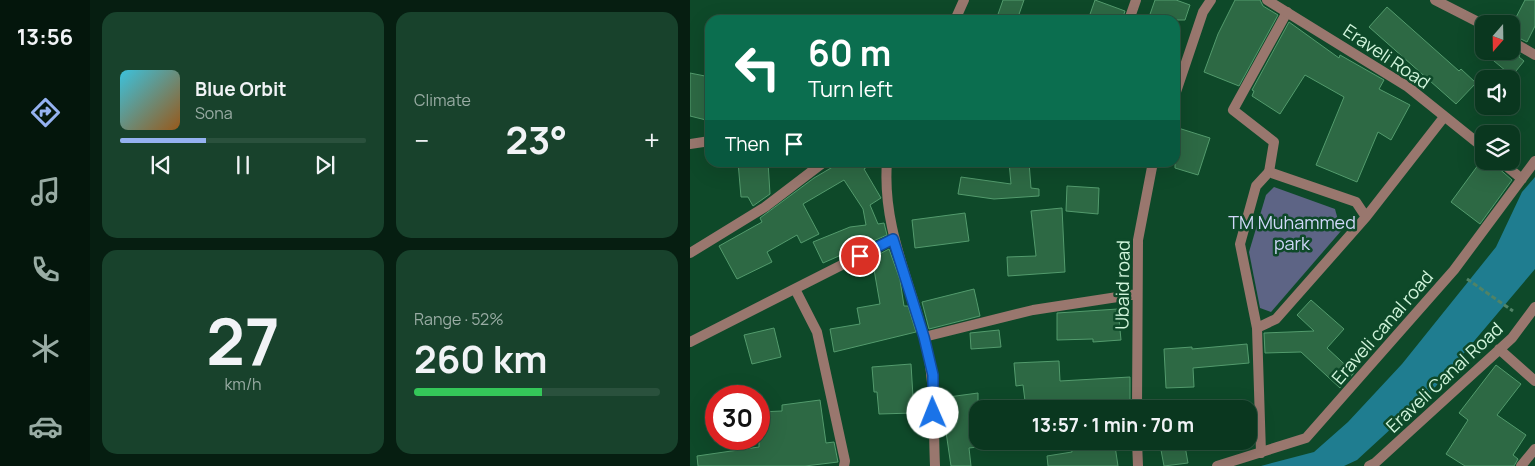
<!DOCTYPE html>
<html lang="en">
<head>
<meta charset="utf-8">
<style>
  :root { --surface:#0a371f; --page:#18422c; --text:#f1f3f6; --muted:#99aca4; --line:#2a513d; --accent:#95b2f1 }
  body { margin:0; font-family:Manrope,sans-serif; background:var(--page); color:var(--text); height:100vh; display:flex; flex-direction:column; font-size:19px; white-space:nowrap }
  * { box-sizing:border-box; margin:0 }
  p { font-size:16px; color:var(--muted) }
  .icon { flex:none; width:28px; height:28px; fill:none; stroke:currentColor; stroke-width:2; stroke-linecap:round; stroke-linejoin:round }
  .map { position:relative; flex:1; overflow:hidden }
  .drawer { display:flex; flex-direction:column; gap:12px; padding:12px; background:#061e11; width:600px }
  .drawer>* { flex:none }
  .top-card { position:absolute; left:15px; top:15px; width:475px; height:152px; border-radius:15px; box-shadow:0 5px 20px #0002,0 0 0 1px var(--line); background:#0b6e4f; color:#fff; overflow:hidden }
  .needle { width:32px; rotate:200deg }
  .fabs { position:absolute; left:785px; top:15px; display:grid; gap:10px }
  .fabs a { display:grid; place-items:center; width:45px; height:45px; border-radius:10px; background:var(--surface); box-shadow:0 5px 20px #0002,0 0 0 1px var(--line); font-size:25px }
  .speed { position:absolute; left:15px; top:385px; display:flex; gap:10px; font-size:25px; font-weight:700; text-align:center }
  .speed>* { display:grid; place-content:center; width:65px; height:65px; border-radius:50%; background:var(--surface); box-shadow:0 5px 20px #0002,0 0 0 1px var(--line); line-height:1 }
  .speed .limit { border:8px solid #d22; background:#fff; color:#111 }
  .pin { position:absolute; display:grid; place-items:center; width:42px; height:42px; color:#fff; margin:-21px; border:2px solid #fff; border-radius:50%; box-shadow:0 1px 5px #0007 }
  .me { position:absolute; width:55px; margin:-28px; rotate:359deg; stroke-linejoin:round; filter:drop-shadow(0 0 4px #0008) }
  .turn { display:flex; align-items:center; gap:18px; height:105px; padding:0 20px; font-size:22px }
  .turn .icon { width:65px; height:65px; stroke-width:2.5 }
  .turn b { display:block; font-size:35px; line-height:42px }
  .then { display:flex; align-items:center; height:48px; padding:0 20px; background:#0003; gap:10px; font-size:19px }
  .big { font-size:38px; font-weight:700; line-height:1.1 }
  .drawer .card { flex:1; display:flex; flex-direction:column; justify-content:center; gap:8px; min-width:0; padding:0 18px; border-radius:15px; background:var(--page) }
  .drawer .dial { align-items:center; gap:0 }
  .dial b { font-size:65px; line-height:1 }
  .song { display:flex; align-items:center; gap:15px }
  .cover { width:60px; height:60px; border-radius:8px; background:linear-gradient(135deg,hsl(190 70% 55%),hsl(30 70% 35%)) }
  .played { height:5px; border-radius:2px; background:linear-gradient(90deg,var(--accent) 35%,var(--line) 35%) }
  .keys { display:flex; justify-content:space-around; direction:ltr }
  .heat { display:flex; justify-content:space-between; align-items:center; font-size:28px; direction:ltr }
  .charge { height:8px; border-radius:4px; background:linear-gradient(90deg,#34c759 52%,var(--line) 0) }
  .drawer .tiles { flex:1; display:grid; gap:12px; grid-template-columns:repeat(2,1fr) }
  .trip { position:absolute; left:279px; top:400px; width:288px; height:50px; border-radius:15px; background:var(--surface); box-shadow:0 5px 20px #0002,0 0 0 1px var(--line); font-weight:700; line-height:50px; text-align:center }
  main { display:flex; flex:1; min-height:0 }
  .tab-bar { display:flex; flex-direction:column; width:90px; justify-content:space-around; align-items:center; background:#04160c; color:var(--muted) }
  .tab-bar .icon { width:35px; height:35px }
  .tab-bar .on { color:var(--accent) }
  .tab-bar b { font-size:22px; color:var(--text) }
  .map>svg:first-child { display:block }
</style>
</head>
<body>
<main>
<nav class="tab-bar">
<b>13:56</b>
<svg class="icon on" aria-label="directions" viewBox="0 0 24 24"><path d="M12 3l9 9-9 9-9-9zM9 14v-3h6M13 9l2 2-2 2"/></svg>
<svg class="icon" aria-label="music" viewBox="0 0 24 24"><path d="M9 18V5l10-2v13"/><circle cx="6" cy="18" r="3"/><circle cx="16" cy="16" r="3"/></svg>
<svg class="icon" aria-label="phone" viewBox="0 0 24 24"><path d="M5 4h4l2 5-3 2q2 4 5 5l2-3 5 2v4C11 20 4 13 5 4z"/></svg>
<svg class="icon" aria-label="climate" viewBox="0 0 24 24"><path d="M12 3v18M4 7l16 10M4 17L20 7"/></svg>
<svg class="icon" aria-label="car" viewBox="0 0 24 24"><path d="M5 17H2v-5l4-1 3-4h7l3 4 3 1v5h-3M9 17h6M6 11h13"/><circle cx="7" cy="17" r="2"/><circle cx="17" cy="17" r="2"/></svg>
</nav>
<section class="drawer">
<div class="tiles">
<div class="card">
<div class="song"><i class="cover"></i><div><b>Blue Orbit</b><p>Sona</p></div></div>
<div class="played"></div>
<div class="keys"><svg class="icon" aria-label="previous" viewBox="0 0 24 24"><path d="M18 5L8 12l10 7zM5 5v14"/></svg><svg class="icon" aria-label="pause" viewBox="0 0 24 24"><path d="M8 5v14M16 5v14"/></svg><svg class="icon" aria-label="next" viewBox="0 0 24 24"><path d="M6 5l10 7-10 7zM19 5v14"/></svg></div>
</div>
<div class="card"><p>Climate</p>
<div class="heat"><a>−</a><b class="big">23°</b><a>+</a></div>
</div>
<div class="card dial"><b>27</b><p>km/h</p></div>
<div class="card"><p>Range · 52%</p><b class="big">260 km</b><div class="charge"></div></div>
</div>
</section>
<div class="map">
<svg width="845" height="466" viewBox="0 0 845 466">
  <rect width="100%" height="100%" fill="#0e4929"/>
  <path fill="#5d6485" d="M584,187L645,209L651,231L581,312L570,308L559,252L576,195Z"/>
  <path fill="#1f7d90" d="M845,177V269L741,392L667,460L654,466H571L624,452L658,422L712,364L806,247L832,192Z"/>
  <path fill="#2d6944" stroke="#539b6d" d="M313,0H334L327,20H306Z
    M405,0L435,11L432,20H398Z
    M465,0H486L500,5L495,20H458Z
    M545,0H570L573,6L588,15L549,86L514,72L528,34Z
    M835,0H845V26L837,42L821,34V27Z
    M697,7L769,71L771,69L786,83L766,104L679,27Z
    M599,22L649,58L650,55L694,80L689,89L720,105L701,140L688,132L667,182L626,165L654,97L615,75L590,114L562,96L564,91L562,90Z
    M821,49L830,54L829,57L834,61L822,76L792,51H821Z
    M0,73L20,77V121L0,116Z
    M485,127L520,138L508,175L485,168Z
    M791,161H803L806,166L822,180L790,224L761,202Z
    M48,162H78L80,194L63,206L58,197H51Z
    M144,162H184L174,169L191,198L180,205L188,224L194,223L197,235L133,263L123,242L160,227L176,225L173,209L154,180L113,204L129,234L111,243L107,235L77,252L82,262L47,279L29,246L72,222L70,218L124,178L146,165Z
    M319,162H339L341,188L349,189V196L304,199L268,194L271,177L321,184Z
    M377,186L409,188L408,214L376,211Z
    M372,208L375,272L318,276L317,257L346,256L341,211Z
    M275,213L279,241L225,248L222,220Z
    M199,249L210,280L214,306H218L226,332L144,352L140,329L170,324L167,308L190,304L182,258Z
    M284,289L290,316L239,329L232,302Z
    M621,300L654,329L637,348L664,373L650,388L611,352L575,353L574,333L624,331L607,315Z
    M428,309L431,340L403,342V339L367,340V313Z
    M84,328L91,357L62,364L54,335Z
    M309,330L311,347L281,349L280,333Z
    M557,344L559,363L503,368L504,387L476,388L474,349L502,347V349Z
    M369,361L370,381L440,377V405L336,409L333,385L326,386L324,363Z
    M221,364L224,413L189,414L187,392H184L182,367Z
    M806,365L831,384L807,415L836,435L823,455L828,459L824,466H775L756,454L778,420L769,413Z
    M288,393V447L279,448L281,466H261L251,398Z
    M130,400L136,443L144,442L148,462L115,466H8L7,456L69,447V412L92,411V405Z
    M397,441L399,450L425,446L428,466H358L357,456L382,452L381,443Z
    M495,446L498,463L474,466L471,450Z"/>
  <g fill="none" stroke-linecap="round" stroke-linejoin="round">
    <path stroke="#508366" stroke-width="3" stroke-dasharray="5 2.5" stroke-linecap="butt" d="M777,279L823,311"/>
    <path stroke="#99776e" stroke-width="10" d="M745,0L794,25
      M439,20L446,0
      M821,41L845,55
      M579,172L584,142L543,110L597,12
      M0,253L75,207L134,162
      M105,289L127,332L155,461L154,466
      M0,342L203,239
      M831,466L845,449"/>
    <path stroke="#99776e" stroke-width="10" d="M577,0L718,87L794,148
      M265,20L274,0
      M485,95L513,12L521,0
      M0,144L20,141
      M810,161L832,179
      M197,162C192,225 219,279 234,337C246,379 243,423 245,466
      M676,217L754,117
      M567,328L586,319L676,217L666,202L579,172L566,186L550,244L567,328L571,453
      M234,337L343,310L447,294
      M809,349L845,381
      M447,409L448,240L463,162
      M447,441L448,466
      M527,466L616,438L764,270L845,161
      M679,466L685,463L822,338L845,307"/>
  </g>
  <g fill="none" stroke-linecap="round" stroke-linejoin="round">
    <g stroke="#114b97" stroke-width="12">
      <path id="route" d="M170,256L203,239L234,337L243,375V413"/>
    </g>
    <use href="#route" stroke="#1a73e8" stroke-width="9"/>
  </g>
  <g text-anchor="middle" dominant-baseline="central" stroke-width="5" stroke-linejoin="round" paint-order="stroke">
    <g font-size="18" fill="#d1f5dc" stroke="#0e4929">
      <text transform="translate(697 56) rotate(34)">Eraveli Road</text>
      <text transform="translate(432 285) rotate(-89)">Ubaid road</text>
      <text transform="translate(692 327) rotate(-49)">Eraveli canal road</text>
      <text transform="translate(754 377) rotate(-43)">Eraveli Canal Road</text>
    </g>
    <g font-size="18" fill="#d0d8fa" stroke="#0e4929">
      <text x="602" y="222">TM Muhammed<tspan x="602" dy="21">park</tspan></text>
    </g>
  </g>
</svg>
<div class="fabs">
<a><svg class="needle" viewBox="-14 -14 28 28"><path d="M0-13l5 13h-10z" fill="#e53935"/><path d="M0 13l5-13h-10z" fill="#99aca4"/></svg></a>
<a><svg class="icon" aria-label="sound" viewBox="0 0 24 24"><path d="M4 9h4l5-4v14l-5-4H4zM17 9q2 3 0 6"/></svg></a>
<a><svg class="icon" aria-label="layers" viewBox="0 0 24 24"><path d="M12 4l9 5-9 5-9-5zM3 14l9 5 9-5"/></svg></a>
</div>
<div class="speed"><div class="limit">30</div></div>
<div class="pin" style="left:170px;top:256px;background:#d93025"><svg class="icon" aria-label="arrive" viewBox="0 0 24 24"><path d="M6 21V4h12l-3 4 3 4H6"/></svg></div>
<svg class="me" style="left:243px;top:413px" viewBox="-20 -20 40 40"><circle r="19" fill="#fff"/><path d="M0-13L10 11 0 6-10 11z" fill="#1a73e8"/></svg>
<div class="trip">13:57 · 1 min · 70 m</div>
<div class="top-card">
<div class="turn"><svg class="icon" aria-label="left" viewBox="0 0 24 24"><path d="M17 20v-9H6M10 6l-5 5 5 5"/></svg><div><b>60 m</b>Turn left</div></div>
<div class="then">Then<svg class="icon" aria-label="arrive" viewBox="0 0 24 24"><path d="M6 21V4h12l-3 4 3 4H6"/></svg></div>
</div>
</div>
</main>
</body>
</html>
